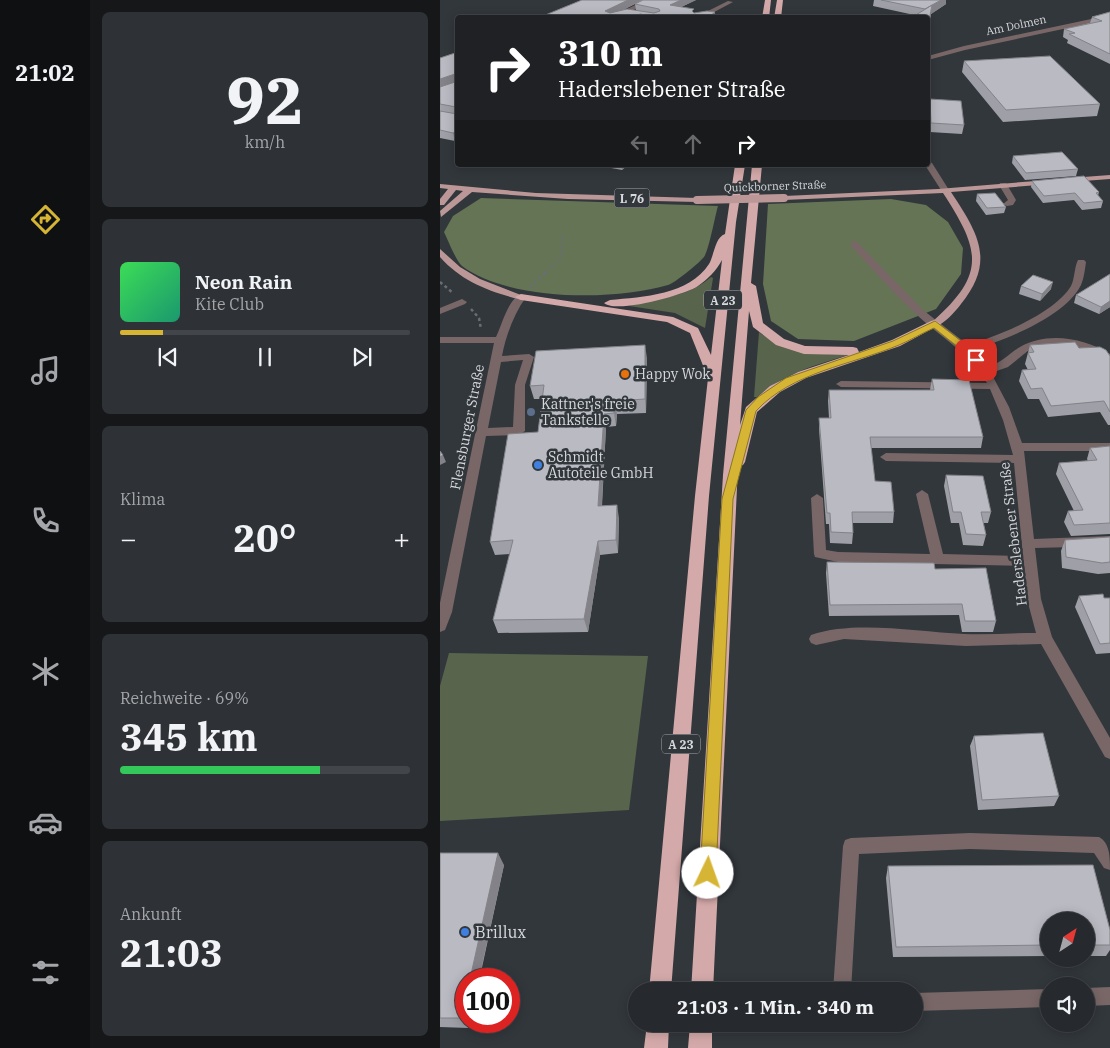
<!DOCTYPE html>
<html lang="de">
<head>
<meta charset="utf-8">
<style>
  :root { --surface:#26292d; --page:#2e3135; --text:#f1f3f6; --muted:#a4a6aa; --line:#424549; --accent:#d6b534 }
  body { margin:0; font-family:"IBM Plex Serif",serif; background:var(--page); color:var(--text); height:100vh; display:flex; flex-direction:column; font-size:19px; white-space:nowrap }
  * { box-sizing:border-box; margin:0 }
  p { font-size:16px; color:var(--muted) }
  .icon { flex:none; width:28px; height:28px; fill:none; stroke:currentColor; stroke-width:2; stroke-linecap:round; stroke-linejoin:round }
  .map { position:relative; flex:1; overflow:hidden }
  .panel { display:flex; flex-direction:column; gap:12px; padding:12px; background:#151719; width:350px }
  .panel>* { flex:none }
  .hud { position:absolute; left:15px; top:15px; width:475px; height:152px; border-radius:5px; box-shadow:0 2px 12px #0003,0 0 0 1px var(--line); background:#202124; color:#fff; overflow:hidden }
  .needle { width:32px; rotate:36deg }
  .controls { position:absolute; left:600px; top:912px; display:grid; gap:10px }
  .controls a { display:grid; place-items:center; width:55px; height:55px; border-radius:50%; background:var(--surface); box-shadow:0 2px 12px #0003,0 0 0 1px var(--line); font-size:25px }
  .speed { position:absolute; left:15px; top:968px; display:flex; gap:10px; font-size:25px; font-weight:700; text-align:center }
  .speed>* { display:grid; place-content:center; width:65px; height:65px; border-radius:50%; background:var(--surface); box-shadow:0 2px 12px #0003,0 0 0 1px var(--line); line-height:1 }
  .speed .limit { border:8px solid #d22; background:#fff; color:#111 }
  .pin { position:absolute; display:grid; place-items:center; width:42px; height:42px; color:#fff; margin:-21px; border-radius:10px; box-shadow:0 2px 8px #0006 }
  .me { position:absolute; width:55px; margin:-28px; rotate:3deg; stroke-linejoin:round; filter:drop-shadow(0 0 4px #0008) }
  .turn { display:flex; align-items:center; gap:18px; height:105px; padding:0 20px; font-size:22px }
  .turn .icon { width:65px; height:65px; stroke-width:2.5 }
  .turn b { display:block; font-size:35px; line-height:42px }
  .lanes { display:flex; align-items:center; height:48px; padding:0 20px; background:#0003; justify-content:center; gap:25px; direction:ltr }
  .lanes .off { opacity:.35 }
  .big { font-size:38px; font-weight:800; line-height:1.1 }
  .panel .tile { flex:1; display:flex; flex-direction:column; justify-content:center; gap:8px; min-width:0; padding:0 18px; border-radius:8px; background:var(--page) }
  .panel .dial { align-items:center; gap:0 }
  .dial b { font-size:65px; line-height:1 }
  .song { display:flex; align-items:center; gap:15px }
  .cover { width:60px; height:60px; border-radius:8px; background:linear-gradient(135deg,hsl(130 70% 55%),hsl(160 70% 35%)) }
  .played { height:5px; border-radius:2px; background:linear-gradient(90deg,var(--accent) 15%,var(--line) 15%) }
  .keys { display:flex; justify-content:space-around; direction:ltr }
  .heat { display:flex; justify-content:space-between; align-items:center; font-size:28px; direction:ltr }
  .charge { height:8px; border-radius:4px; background:linear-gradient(90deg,#34c759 69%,var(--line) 0) }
  .trip { position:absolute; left:188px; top:982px; width:295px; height:50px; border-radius:25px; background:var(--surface); box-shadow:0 2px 12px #0003,0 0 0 1px var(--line); font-weight:800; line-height:50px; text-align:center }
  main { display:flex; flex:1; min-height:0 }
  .tab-bar { display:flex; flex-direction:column; width:90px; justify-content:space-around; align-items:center; background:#0f1012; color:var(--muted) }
  .tab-bar .icon { width:35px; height:35px }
  .tab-bar .selected { color:var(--accent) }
  .tab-bar b { font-size:22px; color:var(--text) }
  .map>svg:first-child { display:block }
</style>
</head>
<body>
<main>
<nav class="tab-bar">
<b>21:02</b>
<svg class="icon selected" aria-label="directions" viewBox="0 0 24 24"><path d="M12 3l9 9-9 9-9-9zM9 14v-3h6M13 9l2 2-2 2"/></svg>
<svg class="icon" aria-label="music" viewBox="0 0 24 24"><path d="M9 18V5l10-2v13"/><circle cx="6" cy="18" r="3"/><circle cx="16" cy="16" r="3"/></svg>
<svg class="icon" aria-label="phone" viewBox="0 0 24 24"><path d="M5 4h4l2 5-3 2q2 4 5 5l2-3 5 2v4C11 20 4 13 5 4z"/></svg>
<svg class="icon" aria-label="climate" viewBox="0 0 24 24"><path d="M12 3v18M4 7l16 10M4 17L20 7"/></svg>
<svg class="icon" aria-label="car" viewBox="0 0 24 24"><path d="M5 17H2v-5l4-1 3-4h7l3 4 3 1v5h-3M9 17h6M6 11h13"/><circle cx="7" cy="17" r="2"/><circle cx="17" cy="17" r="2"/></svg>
<svg class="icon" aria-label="filters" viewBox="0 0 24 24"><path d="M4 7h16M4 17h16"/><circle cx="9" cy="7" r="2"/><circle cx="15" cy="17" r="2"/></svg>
</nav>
<section class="panel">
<div class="tile dial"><b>92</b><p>km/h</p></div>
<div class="tile">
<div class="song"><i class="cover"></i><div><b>Neon Rain</b><p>Kite Club</p></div></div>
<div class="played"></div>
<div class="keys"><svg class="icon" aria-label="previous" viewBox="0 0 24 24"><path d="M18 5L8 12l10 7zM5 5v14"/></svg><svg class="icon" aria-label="pause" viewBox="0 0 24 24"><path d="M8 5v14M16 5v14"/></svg><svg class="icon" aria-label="next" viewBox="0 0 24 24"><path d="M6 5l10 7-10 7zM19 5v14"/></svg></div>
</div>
<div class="tile"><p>Klima</p>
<div class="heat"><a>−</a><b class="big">20°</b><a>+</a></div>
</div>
<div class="tile"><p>Reichweite · 69%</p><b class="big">345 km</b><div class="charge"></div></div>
<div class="tile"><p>Ankunft</p><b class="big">21:03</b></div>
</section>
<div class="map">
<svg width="670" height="1048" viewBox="0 0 670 1048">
  <rect width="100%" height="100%" fill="#32373c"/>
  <path fill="#58644b" d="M271,277L273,278L265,328L235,313L189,306C220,295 242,301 271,277Z
    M319,332C345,353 383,357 416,353C381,363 344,373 317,397H314Z
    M9,653L208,656L189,810L0,821V686Z"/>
  <path fill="#657454" d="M41,198L278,206C275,216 269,250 264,257C259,263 235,283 228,285C174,301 69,301 22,266C16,261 8,240 4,232L13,216Z
    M451,199L486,205L508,222L523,248L521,274L496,309L414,341L358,339L331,321L323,284L328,204Z"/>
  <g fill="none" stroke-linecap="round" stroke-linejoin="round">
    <path stroke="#6a6e72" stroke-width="2" stroke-dasharray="2 2" stroke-linecap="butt" d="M105,273L120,259L124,233"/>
    <path stroke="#6a6e72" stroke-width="2.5" stroke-dasharray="3 3" stroke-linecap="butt" d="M0,282L13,293
      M90,287L107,271
      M31,309L39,318L41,329"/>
    <path fill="#796767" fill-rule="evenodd" d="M206,0H214L177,18H168Z
      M288,1L293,2L263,18H254Z
      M670,15V19L525,50L488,60V56L524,46Z
      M488,161L492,163L509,190L508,192L501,190L485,165H488Z
      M560,183H566L576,200L573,205L567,206L563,204L568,200L559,185Z
      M414,241L417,242L483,310L528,345C558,336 614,314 631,286C635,278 634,268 638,260H644L646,262C645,269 644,278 641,285C625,317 565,340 533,350L547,367C562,363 568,354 580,347C607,331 645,338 670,354V362L638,347L606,345L589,350L568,367L551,373L569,407L582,443H670V451H584L594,539L670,536V546L595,548L601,599L612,637L670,738V759L665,757L601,644L526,646L404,639L376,645L371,643L369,639L371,635C415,620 477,632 524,634C548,635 572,633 596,633L587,599L584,566L398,562L375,557L374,554L371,498L377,494L383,498L386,550L398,552L490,554L476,494L482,490L488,494L503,554L583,556L574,463L446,461L440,457L446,453L573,455L563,420L550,389L401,387L396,384L401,381L547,383C529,352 500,337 475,313C452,292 432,268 411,246L410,244Z
      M81,294L86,297C74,314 66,335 62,356L89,354L94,357L85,385V431L79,435L46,436L12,612L5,630L0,632V603L54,343H0V337H56C62,325 68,299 81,294ZM83,360L75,385L73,427L48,428L61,362Z
      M22,299L27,302L25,304L0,314V308Z
      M530,833L659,837C670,843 670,857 670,870L664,868L654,853L530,849L419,854L411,991H393L403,846L405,840L411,838Z
      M670,987V1005L646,1006V988Z
      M609,989V1007L474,1011V993Z"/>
    <path fill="#bb9797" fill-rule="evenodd" d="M670,175V179L630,182L626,180L630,178Z
      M608,180L612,182L611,184L511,192C538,233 556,261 521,304C515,312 504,324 495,327L492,326V322C546,274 541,251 503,193L344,200L340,198L344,196L498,189Z
      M0,184L96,193L257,198L261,200L257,202L128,199L32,192L1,217L0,211L23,191L16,190L4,205H0V199L8,189L0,188Z
      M0,249L20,267L40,279L86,297L81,300L78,299C48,291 21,281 0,257Z"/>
    <path fill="#d4a9a9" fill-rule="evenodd" d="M325,0H331L329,18H322Z
      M337,0H343L341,18H334Z
      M295,165H305L296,222L269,496L231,991H209L255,496L268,378L250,333L227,322L81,300L75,297L81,294L233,317L258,328L271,355L282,260C276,271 268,279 258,286C245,295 176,314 164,303L170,300C203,297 249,295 269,264C274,256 275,237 285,234Z
      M312,165H322L311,283L316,286L323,323L344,339L365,346L413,347L417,348L419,352L452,340L491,321L495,320L501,324L460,346L366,378L340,392L317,412L305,462L303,465L298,467L273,991H251L283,475ZM309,311L313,327L336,345L364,354L409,355L358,372L330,386L306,407L300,425Z
      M207,1024H229L228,1048H204Z
      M250,1024H272V1048H248Z"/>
    <path stroke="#bb9797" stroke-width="8" d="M257,200L344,198"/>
  </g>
  <path fill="#9fa0a7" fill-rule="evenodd" d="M142,0H256L241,7L254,13L275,18H98ZM195,4L196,10H183Z
    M434,0H506V4L491,14L488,31V18L433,6Z
    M670,12V64L627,43L628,40L623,37L624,29L650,23L652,17Z
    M18,52V140L15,141L0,138V58Z
    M524,61L660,104L657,116L563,122L522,72Z
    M490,99L524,125L522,134L490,132L489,108Z
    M573,156L638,169L636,176L585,180L572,163Z
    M118,165H138L134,168Z
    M155,165H188L182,170Z
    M592,181L659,192L658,196L663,201L661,208L642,210L634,200L603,203L591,187Z
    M537,194L566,207L564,213L546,215L536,201Z
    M581,286L611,289L600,301L579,294Z
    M636,295L670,307L659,314L634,303Z
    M590,345L639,348L670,356V425H668L660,412L608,417L599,399H588L579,381L582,370H588L585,364Z
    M207,358L206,413L177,414L176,426L166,427L162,506L179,518L178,553L160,555L148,632L58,633L53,620L70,554L55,555L50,542L98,432L102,399H94L90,386Z
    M492,379L543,437L541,448H431L435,481L454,512L453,523H413V533L412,544L390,543L389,524H386L379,429V418H389L388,401L389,390H490Z
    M670,446V534L631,536L624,522L628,511H634L616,474L619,463L648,461L647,459L650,448Z
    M506,475L551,512L548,523H543L546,535L543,546L523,545L519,523H511L504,486Z
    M670,537V573L658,574L622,568L621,551L625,540Z
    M387,562L495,569L556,621L553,632H522L519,615L389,616L386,573Z
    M639,596L664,598H670V653L656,654L635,607Z
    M534,736L619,796L614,806L538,810L530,746Z
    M0,853L64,865L29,1028L0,1027Z
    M653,865L670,930V950L666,956H646V921H609V956L453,957L446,878L448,866Z"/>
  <path fill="#828288" d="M188,0H202L168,18L165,11Z
    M241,0H256L231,12L230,5Z
    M501,0H506V4L491,14L488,31V27L492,5Z
    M275,12V18H268Z
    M15,74L17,81L0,88V79Z
    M18,130V140L15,141L13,133Z
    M133,165H138L134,168Z
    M182,165H188L182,170Z
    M613,282L611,289L600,301L602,294Z
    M670,301V307L659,314L661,307Z
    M205,345L207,358L206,413L205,399Z
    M175,401L177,414L176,426L174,413Z
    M164,414L166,427L161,519L158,506Z
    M3,455L6,462L0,465V457Z
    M177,505L179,518L178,553L176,540Z
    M158,541L160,555L148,632L144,619Z
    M58,853L64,865L39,979H30Z
    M26,996V1021H30L29,1028L21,1018Z"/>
  <path fill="#b9bac2" stroke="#828288" d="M142,0H188L165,11L170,13L187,9L214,13L220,11L219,9L195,4L203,0H241L230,5L254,9L252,11L254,13L267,11L275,12L268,18H220L200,14L194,18H98Z
    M441,0H501L485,9Z
    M492,5L488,27V18H471Z
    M670,12V54L629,34L635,33L624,29L662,21L652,17Z
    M18,52V75L15,74L0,79V58Z
    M610,56L660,104L566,110L524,61Z
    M18,81V130L13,133L0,130V111L17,114L16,107L0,104V87Z
    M490,99L521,101L524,125L491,123Z
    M622,152L638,169L586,173L573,156Z
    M644,176L659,192L656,193L663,201L644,203L635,193L604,196L592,181Z
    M555,193L566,207L547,208L537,194Z
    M670,274V301L661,307L636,295Z
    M593,275L613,282L602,294L581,286Z
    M635,342L639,348L660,347L666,350L670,356V412L664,401L611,406L602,388L591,389L582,370L596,369L588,353L594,352L590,345Z
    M205,345V399L175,401L174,413L164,414L158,506L177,505L176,540L158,541L144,619L53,620L73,540L50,542L68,434L98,432L104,385L90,386L96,351Z
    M492,379L529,380L543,437H430L435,481L451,482L454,512H412L413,533L391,532L390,513H387L379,418H391L389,390H494Z
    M670,446V523L634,525L628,511L643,510L619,463L657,460L650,448Z
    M0,451L3,455L0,457Z
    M506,475L543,476L551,512H541L546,535L526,534L521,512H513Z
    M670,537V562L662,563L626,557L625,540Z
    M387,562L494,563L495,569L546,568L556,621H525L522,604L390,605Z
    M663,594L664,598H670V643L660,644L639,596Z
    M603,733L619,796L542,800L534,736Z
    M0,853H58L30,979H26V996L21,1018H0Z
    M653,865L670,930V945H646V921H609V945L456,947L448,866Z"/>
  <path fill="#d6b534" stroke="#8b7622" d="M495,321L529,347L541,360L539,362H533L523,351L494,328C482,333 471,340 459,345C411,365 352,372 316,411L293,499L276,873L274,879L268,881L263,879L260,873L282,499L306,410L318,397L346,378L453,341Z"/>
  <circle fill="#e8710a" stroke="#32373c" stroke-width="2" cx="185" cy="374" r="5"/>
  <circle fill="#5c6f8a" stroke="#32373c" stroke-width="2" cx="91" cy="412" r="5"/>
  <g fill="#3f7fe0" stroke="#32373c" stroke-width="2">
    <circle cx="98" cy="465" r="5"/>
    <circle cx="25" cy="932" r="5"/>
  </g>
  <g text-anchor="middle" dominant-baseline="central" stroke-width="5" stroke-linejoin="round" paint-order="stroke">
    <g font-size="11" fill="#d6d9dc" stroke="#32373c">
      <text transform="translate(576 25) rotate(-12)">Am Dolmen</text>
      <text transform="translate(335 186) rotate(-2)">Quickborner Straße</text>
    </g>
    <g fill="#32373c" stroke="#a5a8ac" stroke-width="1">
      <rect x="174.5" y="188.5" width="35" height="19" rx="4"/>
      <rect x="264" y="290.5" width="38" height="19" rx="4"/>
      <rect x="222" y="734.5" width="38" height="19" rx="4"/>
    </g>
    <g font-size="12" font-weight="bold" fill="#d6d9dc">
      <text x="192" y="198">L 76</text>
      <text x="283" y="300">A 23</text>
      <text x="241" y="744">A 23</text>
    </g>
    <g font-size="14" fill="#d6d9dc" stroke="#32373c" text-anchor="start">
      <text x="195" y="374">Happy Wok</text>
      <text x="101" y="404">Kattner's freie<tspan x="101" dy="16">Tankstelle</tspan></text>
      <text x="108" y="457">Schmidt<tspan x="108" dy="16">Autoteile GmbH</tspan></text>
    </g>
    <g font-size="14" fill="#d6d9dc" stroke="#32373c">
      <text transform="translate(27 427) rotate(-79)">Flensburger Straße</text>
      <text transform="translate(573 534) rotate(-97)">Haderslebener Straße</text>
    </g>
    <g font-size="16" fill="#d6d9dc" stroke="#32373c" text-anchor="start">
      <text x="35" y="932">Brillux</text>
    </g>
  </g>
</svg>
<div class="controls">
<a><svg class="needle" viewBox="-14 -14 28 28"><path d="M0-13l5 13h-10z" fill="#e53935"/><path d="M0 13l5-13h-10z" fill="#a4a6aa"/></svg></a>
<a><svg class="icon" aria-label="sound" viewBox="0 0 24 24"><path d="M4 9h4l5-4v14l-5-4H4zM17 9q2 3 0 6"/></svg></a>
</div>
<div class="speed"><div class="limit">100</div></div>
<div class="pin" style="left:536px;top:360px;background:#d93025"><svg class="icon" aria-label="arrive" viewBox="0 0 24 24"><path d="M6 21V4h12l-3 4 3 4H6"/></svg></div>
<svg class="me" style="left:268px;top:873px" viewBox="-20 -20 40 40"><circle r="19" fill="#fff"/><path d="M0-13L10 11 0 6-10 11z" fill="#d6b534"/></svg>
<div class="trip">21:03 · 1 Min. · 340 m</div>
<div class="hud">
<div class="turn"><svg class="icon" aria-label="right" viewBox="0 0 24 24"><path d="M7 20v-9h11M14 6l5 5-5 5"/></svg><div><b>310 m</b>Haderslebener Straße</div></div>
<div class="lanes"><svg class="icon off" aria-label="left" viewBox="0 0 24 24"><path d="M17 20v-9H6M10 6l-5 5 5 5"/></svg><svg class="icon off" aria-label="ahead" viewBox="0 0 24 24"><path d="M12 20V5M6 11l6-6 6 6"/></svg><svg class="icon" aria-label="right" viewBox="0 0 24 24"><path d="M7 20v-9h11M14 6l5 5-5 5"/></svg></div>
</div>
</div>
</main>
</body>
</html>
